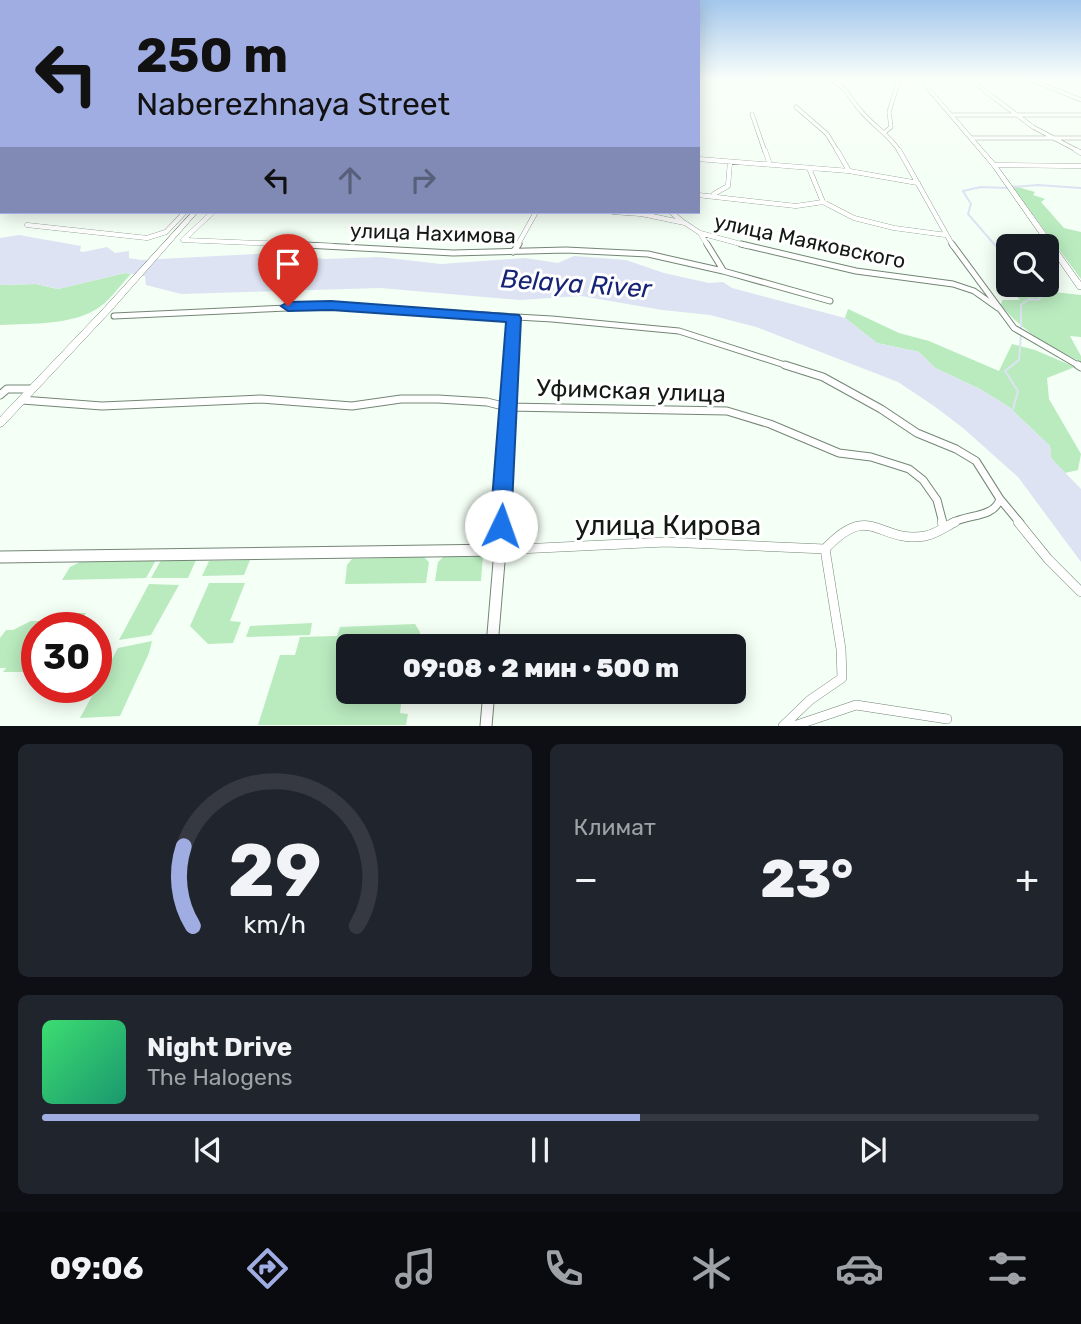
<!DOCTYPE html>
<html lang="ru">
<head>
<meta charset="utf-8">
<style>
  :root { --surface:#171b24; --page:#20242c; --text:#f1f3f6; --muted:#9ea1a6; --line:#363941; --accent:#a0ade2 }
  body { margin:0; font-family:Rubik,sans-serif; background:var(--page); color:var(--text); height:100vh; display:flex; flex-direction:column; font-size:26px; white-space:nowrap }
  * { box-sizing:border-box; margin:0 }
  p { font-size:23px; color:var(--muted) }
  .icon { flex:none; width:38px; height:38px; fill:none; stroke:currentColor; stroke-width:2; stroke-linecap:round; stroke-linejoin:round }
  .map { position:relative; height:726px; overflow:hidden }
  .details { display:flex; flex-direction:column; gap:18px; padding:18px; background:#0d0f14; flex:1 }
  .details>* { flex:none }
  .top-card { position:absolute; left:0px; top:0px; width:700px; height:214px; box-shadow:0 4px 18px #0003; background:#a0ade2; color:#111; overflow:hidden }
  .buttons { position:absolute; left:996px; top:234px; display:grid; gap:14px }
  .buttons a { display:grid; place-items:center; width:63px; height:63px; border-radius:10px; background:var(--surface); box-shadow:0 4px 18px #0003; font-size:35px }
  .speed { position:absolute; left:21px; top:612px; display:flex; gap:14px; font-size:35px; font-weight:700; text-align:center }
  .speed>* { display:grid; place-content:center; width:91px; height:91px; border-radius:50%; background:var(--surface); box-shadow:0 4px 18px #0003; line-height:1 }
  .speed .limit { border:10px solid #d22; background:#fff; color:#111 }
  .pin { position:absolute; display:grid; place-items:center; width:60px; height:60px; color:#fff; margin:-72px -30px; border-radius:50% 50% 50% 0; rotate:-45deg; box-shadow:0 0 7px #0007 }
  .pin .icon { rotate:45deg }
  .me { position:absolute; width:77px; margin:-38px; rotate:3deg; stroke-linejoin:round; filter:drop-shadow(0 0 5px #0008) }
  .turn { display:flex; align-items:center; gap:24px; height:147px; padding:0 21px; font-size:32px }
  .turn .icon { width:91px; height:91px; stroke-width:2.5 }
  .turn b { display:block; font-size:49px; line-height:60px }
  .lanes { display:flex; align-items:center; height:66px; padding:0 21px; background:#0003; justify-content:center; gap:35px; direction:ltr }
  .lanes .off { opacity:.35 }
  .big { font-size:52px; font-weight:800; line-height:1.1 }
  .details .tile { flex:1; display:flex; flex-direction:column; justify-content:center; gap:10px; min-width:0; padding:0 24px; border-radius:10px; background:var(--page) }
  .details .dial { align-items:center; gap:0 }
  .dial svg { height:182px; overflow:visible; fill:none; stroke:var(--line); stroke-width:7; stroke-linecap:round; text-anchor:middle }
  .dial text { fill:var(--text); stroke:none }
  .song { display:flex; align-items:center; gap:21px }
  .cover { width:84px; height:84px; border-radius:10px; background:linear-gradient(135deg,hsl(140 70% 55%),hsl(160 70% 35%)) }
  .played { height:7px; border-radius:4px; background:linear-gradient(90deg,var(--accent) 60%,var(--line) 60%) }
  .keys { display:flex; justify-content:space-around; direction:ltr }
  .heat { display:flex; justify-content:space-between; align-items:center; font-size:38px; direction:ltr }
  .details .tiles { flex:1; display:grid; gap:18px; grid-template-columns:1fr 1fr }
  .tile:last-child { grid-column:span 2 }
  .trip { position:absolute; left:336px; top:634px; width:410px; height:70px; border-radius:10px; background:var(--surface); box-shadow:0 4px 18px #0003; font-weight:800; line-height:70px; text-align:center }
  .tabs { display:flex; height:112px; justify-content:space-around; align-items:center; background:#090b0e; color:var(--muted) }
  .tabs .icon { width:49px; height:49px }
  .tabs .current { color:var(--accent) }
  .tabs b { font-size:32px; color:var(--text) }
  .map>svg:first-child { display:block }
</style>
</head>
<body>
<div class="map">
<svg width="1081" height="726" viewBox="0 0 1081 726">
  <rect width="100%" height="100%" fill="#f4fff5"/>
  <path fill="#baebbf" d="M1011,185L1035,192L1033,195L1045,199L1041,202L1064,228L1081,232V279Z
    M125,273L131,274C121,284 112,298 101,306C74,326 32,323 0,325V285L36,284L58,289Z
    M1009,287L1081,295V337L1070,336L1081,356V362C1050,347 1023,332 1001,305L1002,300H1020Z
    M848,309L899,333L929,341L999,371L1012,344L1035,350L1075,367L1047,378L1049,399L1081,454L1078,470L1065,473L1051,458L1050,446L1009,407L980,389L935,368L919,352L877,343L845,318Z
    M445,555H483L481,581H435L438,562Z
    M424,557L429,562L426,583L345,584L347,565L352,559Z
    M156,560L146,578L62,580L70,567L80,562Z
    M161,560H196L188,578H151Z
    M250,560L244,575L202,576L209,561Z
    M209,583H245L230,621L241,622L233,643L208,644L190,626Z
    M149,584L179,585L151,635L119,640Z
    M78,613H86L76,628H37V672H3L6,668H0V638L6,630H13L31,621H73Z
    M312,623L310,635L246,637L250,626Z
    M415,624L420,632L418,646H348V691H412L411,695L402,696L400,713L408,714L406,725H258L280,655H295L300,637L337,636L340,627Z
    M152,641L149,653L120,716L80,718L118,648Z"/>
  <path fill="#dde3f3" d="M19,235L81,246L80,251L83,252L107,247L115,253L129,251V258L141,260L274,253L325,259L379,257L441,264L525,258L558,263L574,256L626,260L664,273L709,283L723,282L732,288L845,318L877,343L919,352L935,368L980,389L1009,407L1050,446L1051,458L1081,489V562L1018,477L963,428L934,406L898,382L756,327L710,315L662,310L581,296L520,300L380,288L181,294L146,285L145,276L125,273L58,289L36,284L0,285V238Z"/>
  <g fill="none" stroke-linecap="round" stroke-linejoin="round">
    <path stroke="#dde3f3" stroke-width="2" d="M1012,187L1038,185L1081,188
      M1007,188L981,187L963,191L971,204L968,214L1008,260
      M1021,329V305L1029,299L1038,300L1041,297L1032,285
      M1013,409L1018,391L1005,371L1019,360L1021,335"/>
    <g stroke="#748576" stroke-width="4.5">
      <path id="minor-far4" d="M830,79C851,91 847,96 861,111C873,126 890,135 900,152
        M969,79L1033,127L1080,152
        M1029,79L1081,100
        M796,107L827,134L838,152
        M752,114L765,152
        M953,115H1081
        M885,132L891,127L889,112L899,79
        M971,138H1081"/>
    </g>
    <g stroke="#748576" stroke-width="5">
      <path id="minor-far3" d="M765,150L770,165
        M837,150L849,171
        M899,150L953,246
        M1076,150L1081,153
        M698,159L849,171L918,183
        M994,165L1081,166
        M809,168L823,202
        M714,194L728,186L730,162
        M698,195L796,206L823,202L854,218L894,228L946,235
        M213,212L183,240L333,246
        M613,212L642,214L685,223L700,233L748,246
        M671,212L683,222
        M27,225L147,238L166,232L185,212
        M700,233L708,246
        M517,246L536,212"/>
    </g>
    <g stroke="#748576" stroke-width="7">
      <path id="minor-far2" d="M287,244L453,253L566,250L648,254L723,271L830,301
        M707,244L723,270
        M741,244L856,271L953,284L974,291L998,308
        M952,244L1014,328L1081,367
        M513,252L519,244
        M114,316L331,306L552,319L679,331L791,367
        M510,367L513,318"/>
    </g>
    <g stroke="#748576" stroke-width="9">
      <path id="minor-far1" d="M785,365L823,377L881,409L917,433L956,449L976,461L1000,499C994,518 968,514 952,523
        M1078,365L1081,367
        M0,395L7,389H32
        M22,400L102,406L261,399L352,406L401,399H438L487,402L507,407L727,411L770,424L839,453L871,457L909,469L923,480L937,500L943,523
        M1000,499L1020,523
        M501,523L510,365"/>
    </g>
    <g stroke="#748576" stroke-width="10">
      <path id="minor" d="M502,522L500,550L666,542L825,549C871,500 878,544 925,536C936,534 945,527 955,522
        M942,522L944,528
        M1018,522L1048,559L1081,592
        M783,726L810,700L842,678L841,649L825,549
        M794,726L856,705L947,719"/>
    </g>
    <g stroke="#748576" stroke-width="13">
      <path id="tertiary" d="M0,557L500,550L492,646
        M486,726L489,691"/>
    </g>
    <g stroke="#748576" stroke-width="1">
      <path id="secondary" d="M918,79H922L996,164L1081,282V289H1078L992,166Z
        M192,212H198L110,312L3,426L0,427V417L104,308Z"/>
    </g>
    <use href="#minor-far4" stroke="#fff" stroke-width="3.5"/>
    <use href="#minor-far3" stroke="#fff" stroke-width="4.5"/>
    <use href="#minor-far2" stroke="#fff" stroke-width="5"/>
    <use href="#minor-far1" stroke="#fff" stroke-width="7"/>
    <use href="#minor" stroke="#fff" stroke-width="9"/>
    <use href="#tertiary" stroke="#fff" stroke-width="11"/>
    <use href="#secondary" fill="#fff" fill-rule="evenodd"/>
  </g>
  <linearGradient id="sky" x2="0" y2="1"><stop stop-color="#a3c7ec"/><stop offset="0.44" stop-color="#fafffa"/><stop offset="1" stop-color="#fafffa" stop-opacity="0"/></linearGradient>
  <rect width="1081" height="181" fill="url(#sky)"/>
  <path fill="#1a73e8" stroke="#114b97" stroke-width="2" d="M331,301L519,315L521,318L511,526L508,532L501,535L493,532L490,526L506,322L331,310L288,311L281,306L288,302Z"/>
  <g text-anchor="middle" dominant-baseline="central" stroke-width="6" stroke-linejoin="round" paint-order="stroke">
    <g font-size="21" fill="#131914" stroke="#fff">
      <text transform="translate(433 233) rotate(2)">улица Нахимова</text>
      <text transform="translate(810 241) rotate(12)">улица Маяковского</text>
    </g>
    <g font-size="24" fill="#131914" stroke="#fff">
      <text transform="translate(631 391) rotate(2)">Уфимская улица</text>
    </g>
    <g font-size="26" font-style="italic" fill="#172476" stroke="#fff">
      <text transform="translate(576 284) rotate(4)">Belaya River</text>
    </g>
    <g font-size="28" fill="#131914" stroke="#fff">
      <text x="668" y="525">улица Кирова</text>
    </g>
  </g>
</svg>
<div class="buttons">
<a><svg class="icon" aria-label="search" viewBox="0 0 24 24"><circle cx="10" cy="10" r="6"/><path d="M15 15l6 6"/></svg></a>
</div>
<div class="speed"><div class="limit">30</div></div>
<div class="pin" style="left:288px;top:306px;background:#d93025"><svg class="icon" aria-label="arrive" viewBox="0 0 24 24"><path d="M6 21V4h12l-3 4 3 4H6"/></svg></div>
<svg class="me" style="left:501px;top:526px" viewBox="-20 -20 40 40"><circle r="19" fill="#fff"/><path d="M0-13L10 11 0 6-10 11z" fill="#1a73e8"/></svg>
<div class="trip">09:08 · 2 мин · 500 m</div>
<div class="top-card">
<div class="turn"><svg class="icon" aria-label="left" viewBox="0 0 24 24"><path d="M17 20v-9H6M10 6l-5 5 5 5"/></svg><div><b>250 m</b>Naberezhnaya Street</div></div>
<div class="lanes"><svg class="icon" aria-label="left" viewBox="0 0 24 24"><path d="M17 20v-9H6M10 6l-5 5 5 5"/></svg><svg class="icon off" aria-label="ahead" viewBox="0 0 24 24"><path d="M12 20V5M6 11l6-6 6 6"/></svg><svg class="icon off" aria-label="right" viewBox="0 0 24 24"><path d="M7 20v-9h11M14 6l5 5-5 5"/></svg></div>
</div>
</div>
<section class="details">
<div class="tiles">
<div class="tile dial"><svg viewBox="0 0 100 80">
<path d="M14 69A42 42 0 1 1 86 69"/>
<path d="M14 69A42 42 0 0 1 10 34" stroke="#a0ade2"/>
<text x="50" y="56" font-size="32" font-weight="700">29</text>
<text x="50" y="72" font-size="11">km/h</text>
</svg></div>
<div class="tile"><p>Климат</p>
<div class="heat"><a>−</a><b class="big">23°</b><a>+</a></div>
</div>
<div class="tile">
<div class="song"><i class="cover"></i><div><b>Night Drive</b><p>The Halogens</p></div></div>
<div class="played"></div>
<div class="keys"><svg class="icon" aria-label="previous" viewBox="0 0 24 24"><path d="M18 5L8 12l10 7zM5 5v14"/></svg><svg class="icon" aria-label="pause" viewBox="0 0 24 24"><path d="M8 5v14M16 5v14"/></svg><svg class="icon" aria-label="next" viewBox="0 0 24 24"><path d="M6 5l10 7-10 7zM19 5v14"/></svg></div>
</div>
</div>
</section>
<nav class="tabs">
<b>09:06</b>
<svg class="icon current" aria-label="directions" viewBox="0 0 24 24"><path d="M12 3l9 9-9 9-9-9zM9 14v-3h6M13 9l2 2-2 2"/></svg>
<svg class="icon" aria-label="music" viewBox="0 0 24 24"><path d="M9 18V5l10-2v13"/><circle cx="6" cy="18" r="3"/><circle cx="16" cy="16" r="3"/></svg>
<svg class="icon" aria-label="phone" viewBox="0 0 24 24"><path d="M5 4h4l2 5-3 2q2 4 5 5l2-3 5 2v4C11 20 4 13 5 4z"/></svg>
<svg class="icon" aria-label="climate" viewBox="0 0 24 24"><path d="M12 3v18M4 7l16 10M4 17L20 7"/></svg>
<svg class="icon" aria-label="car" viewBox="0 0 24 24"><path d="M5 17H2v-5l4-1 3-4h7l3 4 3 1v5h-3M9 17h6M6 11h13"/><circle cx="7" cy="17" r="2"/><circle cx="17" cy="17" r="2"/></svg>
<svg class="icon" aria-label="filters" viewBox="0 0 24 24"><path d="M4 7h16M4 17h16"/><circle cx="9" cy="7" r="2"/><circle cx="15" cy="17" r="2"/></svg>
</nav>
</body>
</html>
